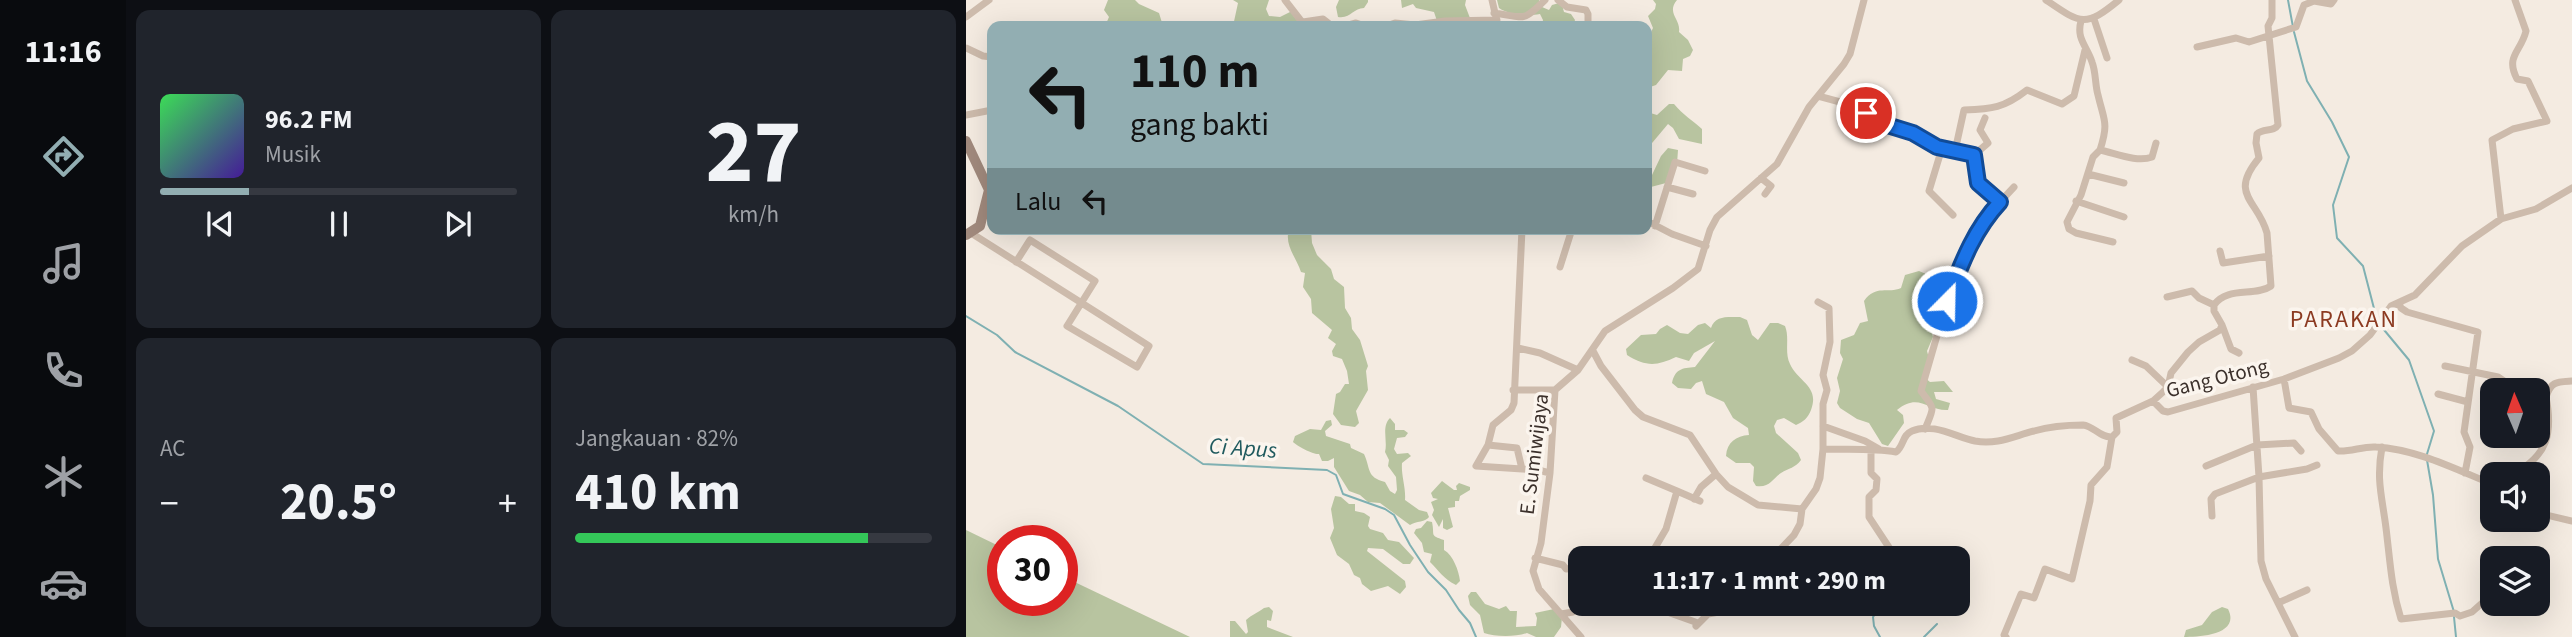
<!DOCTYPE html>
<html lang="id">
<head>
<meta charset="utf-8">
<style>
  :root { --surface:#171b24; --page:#20242c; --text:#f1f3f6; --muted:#9ea1a6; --line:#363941; --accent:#92aeb2 }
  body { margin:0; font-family:"Source Sans 3",sans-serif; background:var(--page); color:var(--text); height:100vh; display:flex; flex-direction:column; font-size:26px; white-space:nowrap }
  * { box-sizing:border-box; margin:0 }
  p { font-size:23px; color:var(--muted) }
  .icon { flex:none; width:38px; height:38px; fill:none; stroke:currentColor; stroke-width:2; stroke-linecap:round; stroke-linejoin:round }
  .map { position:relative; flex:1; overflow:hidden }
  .panel { display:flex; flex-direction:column; gap:10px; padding:10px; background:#0d0f14; width:840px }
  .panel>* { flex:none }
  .top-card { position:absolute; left:21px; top:21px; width:665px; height:214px; border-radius:14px; box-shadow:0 7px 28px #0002; background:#92aeb2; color:#111; overflow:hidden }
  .needle { width:46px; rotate:358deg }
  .fabs { position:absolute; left:1514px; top:378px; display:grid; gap:14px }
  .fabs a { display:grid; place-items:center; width:70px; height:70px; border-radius:14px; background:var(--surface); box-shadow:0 7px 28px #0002; font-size:35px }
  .speed { position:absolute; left:21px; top:525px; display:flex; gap:14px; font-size:35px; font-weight:700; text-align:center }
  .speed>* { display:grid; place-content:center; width:91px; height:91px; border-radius:50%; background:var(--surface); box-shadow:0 7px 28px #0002; line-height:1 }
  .speed .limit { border:10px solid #d22; background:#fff; color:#111 }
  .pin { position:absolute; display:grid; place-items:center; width:60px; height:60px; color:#fff; margin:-30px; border:4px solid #fff; border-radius:50%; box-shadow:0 2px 7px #0007 }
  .me { position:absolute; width:77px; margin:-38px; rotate:23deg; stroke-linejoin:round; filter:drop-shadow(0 0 5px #0008) }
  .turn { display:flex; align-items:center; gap:24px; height:147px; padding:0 28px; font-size:32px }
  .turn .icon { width:91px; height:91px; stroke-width:2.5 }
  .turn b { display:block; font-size:49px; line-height:60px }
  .then { display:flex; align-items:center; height:66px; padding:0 28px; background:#0003; gap:14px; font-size:26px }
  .big { font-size:52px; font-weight:700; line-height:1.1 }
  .panel .tile { flex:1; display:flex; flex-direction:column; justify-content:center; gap:10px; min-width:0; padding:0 24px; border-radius:14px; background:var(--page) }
  .panel .dial { align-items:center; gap:0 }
  .dial b { font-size:91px; line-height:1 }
  .song { display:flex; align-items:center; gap:21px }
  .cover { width:84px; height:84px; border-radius:10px; background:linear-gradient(135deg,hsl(130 70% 55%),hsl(260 70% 35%)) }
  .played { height:7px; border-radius:4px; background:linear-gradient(90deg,var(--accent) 25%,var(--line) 25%) }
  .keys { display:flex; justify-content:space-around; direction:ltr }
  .heat { display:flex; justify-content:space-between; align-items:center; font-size:38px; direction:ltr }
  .charge { height:10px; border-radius:5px; background:linear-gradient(90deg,#34c759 82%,var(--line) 0) }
  .panel .tiles { flex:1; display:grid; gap:10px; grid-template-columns:repeat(2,1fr) }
  .trip { position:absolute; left:602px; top:546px; width:402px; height:70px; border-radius:14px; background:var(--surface); box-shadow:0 7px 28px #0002; font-weight:700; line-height:70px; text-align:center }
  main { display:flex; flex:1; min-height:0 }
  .tabs { display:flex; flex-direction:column; width:126px; justify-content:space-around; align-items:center; background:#090b0e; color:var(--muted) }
  .tabs .icon { width:49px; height:49px }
  .tabs .on { color:var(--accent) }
  .tabs b { font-size:32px; color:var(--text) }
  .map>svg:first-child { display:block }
</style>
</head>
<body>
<main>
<nav class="tabs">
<b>11:16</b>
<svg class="icon on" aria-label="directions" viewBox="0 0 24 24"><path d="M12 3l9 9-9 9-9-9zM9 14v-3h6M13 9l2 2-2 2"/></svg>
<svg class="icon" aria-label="music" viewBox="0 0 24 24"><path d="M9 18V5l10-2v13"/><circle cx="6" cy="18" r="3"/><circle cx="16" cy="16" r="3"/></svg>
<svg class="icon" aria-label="phone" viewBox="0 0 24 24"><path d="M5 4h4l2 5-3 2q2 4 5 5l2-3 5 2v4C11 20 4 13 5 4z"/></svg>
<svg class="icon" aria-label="climate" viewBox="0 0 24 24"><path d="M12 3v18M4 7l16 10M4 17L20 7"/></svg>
<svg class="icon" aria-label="car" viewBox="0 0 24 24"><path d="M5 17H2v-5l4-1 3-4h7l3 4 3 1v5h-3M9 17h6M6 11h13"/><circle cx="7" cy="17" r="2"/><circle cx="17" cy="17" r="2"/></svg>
</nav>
<section class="panel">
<div class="tiles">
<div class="tile">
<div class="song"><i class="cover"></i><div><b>96.2 FM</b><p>Musik</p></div></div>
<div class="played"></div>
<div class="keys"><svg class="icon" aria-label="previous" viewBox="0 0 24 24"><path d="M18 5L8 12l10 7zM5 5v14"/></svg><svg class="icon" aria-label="pause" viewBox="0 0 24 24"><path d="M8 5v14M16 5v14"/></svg><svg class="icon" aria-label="next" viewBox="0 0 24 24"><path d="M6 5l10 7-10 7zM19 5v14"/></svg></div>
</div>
<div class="tile dial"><b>27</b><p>km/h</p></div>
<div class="tile"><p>AC</p>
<div class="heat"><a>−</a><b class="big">20.5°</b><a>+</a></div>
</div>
<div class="tile"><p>Jangkauan · 82%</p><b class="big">410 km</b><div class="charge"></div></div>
</div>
</section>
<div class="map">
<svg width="1606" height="637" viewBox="0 0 1606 637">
  <rect width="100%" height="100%" fill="#f4ebe1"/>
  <path fill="#b8c4a0" d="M142,0H169L173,4L193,13L197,26H139L143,17L138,10Z
    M267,0H303L300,9L303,16L314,17L326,11L336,26H267L272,3Z
    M373,0H402V2L398,8C387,8 385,19 372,17L370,7Z
    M435,0H500L499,5L507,26H469L472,24L468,12L450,8L447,4L436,8Z
    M531,0H573L576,7L583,10L586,5L593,3L596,5L598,12L605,14L609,20L607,26H576L577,20L574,14C561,16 543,15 533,8Z
    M687,0H711C700,13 715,19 713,32L722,40L727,50L724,56L717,59L716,71L702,70L690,85L681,88L683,72L681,40L687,28L682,16L689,9L690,4Z
    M703,104H708C717,115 726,120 736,129V144L713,139L707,128L702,124L681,149V112L691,115Z
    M702,148L712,150L711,164L700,183L681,188V176L686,175L695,156Z
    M323,229H345L346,243L351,255L365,269L368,279L378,287L379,308L385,318L386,329L394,340L402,366L400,371L402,390L390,411L393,423L389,427L375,425L367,414L370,394L374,392L379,384H383L381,371L376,359L367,356L366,351L370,344L362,338L366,330L346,313L345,299L337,287L339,273L335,272C330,257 318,245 323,229Z
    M953,271L960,274L963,281L964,312L969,318V325L965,330L967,337L961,351L965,366L958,377L964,382L978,381L987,392H968L970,399L984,403L982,410C961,411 953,392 931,410L937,415L938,423L922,446L916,444L903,423L891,419L874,408L871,403L874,391L871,378L877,359L874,353L875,340L888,335L894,323L902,321L898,301C910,284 922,294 935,288L939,275Z
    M774,317L781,320L786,335L792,340L804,323H812L819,326C824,338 818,352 824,364C832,382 854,386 845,410C842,418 837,422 830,425L818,418L811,420L808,426L810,433L832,453L835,460C829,468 823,468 815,473C806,479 804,488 790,486L787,481L788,467L784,463H770L760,456C761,442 770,436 783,435L782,428L767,418L758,402L740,394L736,381L730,383L725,389L712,388L706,383C709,369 716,368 729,367L749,341L728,353L723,361L710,357C691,366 680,367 661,355L660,349L675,335L690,334L694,329L701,325L714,333L722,334L732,325L739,323L745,328C749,315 762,317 774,317Z
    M424,418L429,424V430H438L442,433L439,437L431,438L428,449L431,454L442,453L445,456L436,463C435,476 440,487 439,500L453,510L461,512L463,517C460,522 450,521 444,525L414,503L402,502L394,495L383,491L368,467V458L362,461H356L353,454C348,455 331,446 327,442L329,436L344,429L355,430L360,421L365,420L366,425L359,431L360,436L384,444L385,448L398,454C405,469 400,477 419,482L424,491L429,494L431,490L430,477L422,466L423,460L419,452C422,441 415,427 424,418Z
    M476,481L488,490H491L490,486L493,483L504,487V490L494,496L493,501H489V507L482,508L487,527L481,530L477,528V519L473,527L466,515L468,510L465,502L472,499L467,498L465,493Z
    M369,496L375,497L383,504H389V511L398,513L404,517L402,526L404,529L417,533L422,540L433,542L448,558L444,564H437L417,549L402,548L401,551L439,581L440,587L434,594L422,586L405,591L396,584L394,578L388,575L383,564L371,555L364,538L368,528L365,509Z
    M461,521L466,522C469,536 463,535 478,540V550C487,555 493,571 494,581L490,585C478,579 473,571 464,562L466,554L458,552L456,543L448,533L450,529L455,528Z
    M0,530L37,548V600H96V576L224,637H0Z
    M505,592H510L519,604L533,609L540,606L544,611H551L550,627L570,626L571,618L569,613L588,609L596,617L595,627L588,637H570L561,633C550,637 529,637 518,633L514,615L504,605L502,596Z
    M303,607L307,611L305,621L301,620V627L327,637H264V621H269L280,634L282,632L280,620C287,614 291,613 298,608Z
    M1256,607L1262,609C1275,635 1233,637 1218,637L1220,630L1236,625L1246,612Z"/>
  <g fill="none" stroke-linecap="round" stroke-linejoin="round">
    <path stroke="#7fb0b2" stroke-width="2" d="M1322,0L1327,27
      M1328,32L1341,81L1366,122L1383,157L1367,205L1371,238L1397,266L1411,320
      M0,316L31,335L49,352L152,406L237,464L361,470L370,475L377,494L419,509L428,515L444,545L462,572L480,590L493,610L504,623L510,637
      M1414,325L1443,360L1468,431L1461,454
      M1461,460L1467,495L1472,559L1488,612
      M1488,617L1490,637
      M914,637L908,626L907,617L917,604
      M958,637L971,624"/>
    <path stroke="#cdbbac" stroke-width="7" d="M319,0L339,26
      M526,0L532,26
      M592,0L601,7L620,10L622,14V26
      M1080,0C1115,24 1119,28 1153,0
      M528,13C559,17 556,23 579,0
      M0,17L23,0
      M1128,19L1141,58
      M1115,21C1110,39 1121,46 1126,62C1130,72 1129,85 1132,95C1138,121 1143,122 1134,150C1149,153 1171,163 1186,157L1190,143
      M337,22L357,19L366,26
      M379,26L390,23L399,26
      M420,26L429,23L449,25L479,21L531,20
      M1231,47L1270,38L1283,42L1330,27L1338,5L1348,1L1365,4L1368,0
      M0,48L17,56L26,57
      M852,96L889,106L907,119L947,133L971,147L1008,155L1022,143L1014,130L1019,118
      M0,115L26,110
      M976,148L963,191L987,215
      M1134,150L1127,157L1115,195L1101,222L1103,229L1110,233L1147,242
      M989,151L998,110C1026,109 1038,108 1061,90L1096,104L1108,96L1119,50
      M1122,174L1158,183
      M795,178L805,186L799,194
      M701,187L727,194
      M1110,201L1158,217
      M1034,202L1048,187
      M1535,219L1526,140L1547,129L1581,121L1562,81L1551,79C1539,56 1555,52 1560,31L1549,0
      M681,221L706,234L740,246
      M689,226L709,162L739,171
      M556,229L548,403L545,410L527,425L522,445L510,466L572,470L584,473
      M5,233C65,271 124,308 183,346L171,367L101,326L129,281L64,240L50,262
      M1254,251L1257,263L1303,256
      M594,267L606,229
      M1201,297L1226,291L1233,298L1248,305
      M1433,303L1435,308L1441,312L1512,332L1498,432L1504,447L1499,473
      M1248,305C1261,286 1289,297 1305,286L1301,233C1292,200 1262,195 1293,158L1290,143L1291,134C1297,128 1308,132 1312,125L1302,26L1306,18V0
      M1256,325L1265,349L1273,353
      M552,348L574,353L612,370
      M627,351L635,366L669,410L677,417L724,435L750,474L762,487L792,505L836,509
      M1166,360L1180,366L1202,387
      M1479,366L1532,377L1551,390
      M1318,379L1323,408L1345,412L1353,429L1372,451C1385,452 1397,446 1410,447C1450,449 1489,469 1526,484
      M1287,387L1293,477L1295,561L1300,579L1329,637
      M547,390H589
      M1472,394L1502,402
      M1572,396L1580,397C1585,381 1591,382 1606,381
      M1187,401L1197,411L1202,412L1318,379L1373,358L1386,351L1404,335L1425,306L1449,295L1496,246L1535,219L1570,209L1606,188
      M857,426L899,441L913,449
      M959,429C969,405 969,410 955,391L981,301L992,276L995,266L1013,226L1034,202L1012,183L1008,155
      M522,445L551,448L556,469
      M1416,447C1410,480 1416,496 1420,528C1424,560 1425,587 1435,619L1489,613L1494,616L1506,612L1515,604
      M857,449C882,450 907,448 930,452C938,446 936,435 946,431C966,422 990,437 1009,441C1031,445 1048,436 1068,431C1082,427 1101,425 1117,425C1128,426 1134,438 1146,437L1151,432L1150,418L1187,401L1197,392L1202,387L1205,373L1222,352L1233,342L1254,330L1256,325L1248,311V305
      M905,451V473L911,479L910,490L903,497V517L930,558
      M1240,466L1291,445L1328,443L1335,451
      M1547,474C1582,456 1587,433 1580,397
      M680,478L711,491L700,529L683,558
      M711,491L734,501
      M728,499L735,487L750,474
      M1572,513L1606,521
      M1246,516L1245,499L1249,494L1293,477L1341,469L1351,465
      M569,558L597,565L600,569L614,568
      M806,558L828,535L834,524L836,509L850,489L854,478L857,449V404L861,390L857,375L864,342L863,308L852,302
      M1312,603L1341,590
      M679,604L732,623
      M595,614L607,612L614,602
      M730,626L742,614L764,610L771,604
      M615,637L573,589L567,571L575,543L584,473L589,390L612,370L639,331L707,288L732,269L744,230L751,217L811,164L843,107L878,64L884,54L898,0
      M1040,637L1038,635L1055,594L1068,598L1079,569L1106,579L1124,501L1125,485L1141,467L1146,437"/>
    <path stroke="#a18a7d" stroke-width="10" d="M0,141L23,190L14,226L0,235"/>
  </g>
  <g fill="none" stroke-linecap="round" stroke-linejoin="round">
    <g stroke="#114b97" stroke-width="18">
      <path id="route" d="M900,113L921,125L947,133L971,147L1008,155L1012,183L1034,202C1007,231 995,265 981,301"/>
    </g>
    <use href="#route" stroke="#1a73e8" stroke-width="12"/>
  </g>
  <g text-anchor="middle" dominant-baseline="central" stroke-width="7" stroke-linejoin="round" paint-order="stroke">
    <g font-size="21" fill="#3b302b" stroke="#fbf5ee">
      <text transform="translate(1251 378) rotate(-14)">Gang Otong</text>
      <text transform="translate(568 454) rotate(-83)">E. Sumiwijaya</text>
    </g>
    <g font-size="23" font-style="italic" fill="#1f5a5e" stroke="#fbf5ee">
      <text transform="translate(277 448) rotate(4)">Ci Apus</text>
    </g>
    <g font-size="24" letter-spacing="2" fill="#8c3b22" stroke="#fbf5ee">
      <text x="1378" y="319">PARAKAN</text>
    </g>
  </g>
</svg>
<div class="fabs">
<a><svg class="needle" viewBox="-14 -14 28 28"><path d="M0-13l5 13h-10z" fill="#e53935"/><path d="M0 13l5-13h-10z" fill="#9ea1a6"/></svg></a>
<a><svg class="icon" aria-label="sound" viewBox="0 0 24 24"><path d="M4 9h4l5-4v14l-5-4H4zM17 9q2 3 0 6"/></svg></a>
<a><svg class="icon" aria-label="layers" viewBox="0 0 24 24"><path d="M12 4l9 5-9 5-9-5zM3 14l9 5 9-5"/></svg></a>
</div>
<div class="speed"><div class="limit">30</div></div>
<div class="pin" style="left:900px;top:113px;background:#d93025"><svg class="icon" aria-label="arrive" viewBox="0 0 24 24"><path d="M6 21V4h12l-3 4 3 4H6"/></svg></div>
<svg class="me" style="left:981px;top:301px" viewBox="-20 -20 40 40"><circle r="17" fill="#1a73e8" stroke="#fff" stroke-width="3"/><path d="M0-11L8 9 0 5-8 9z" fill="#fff"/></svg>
<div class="trip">11:17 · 1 mnt · 290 m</div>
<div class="top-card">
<div class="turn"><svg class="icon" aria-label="left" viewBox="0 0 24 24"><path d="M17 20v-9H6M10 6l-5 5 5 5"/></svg><div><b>110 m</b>gang bakti</div></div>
<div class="then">Lalu<svg class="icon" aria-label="left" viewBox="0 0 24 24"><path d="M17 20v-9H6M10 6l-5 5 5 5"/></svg></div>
</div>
</div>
</main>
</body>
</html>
